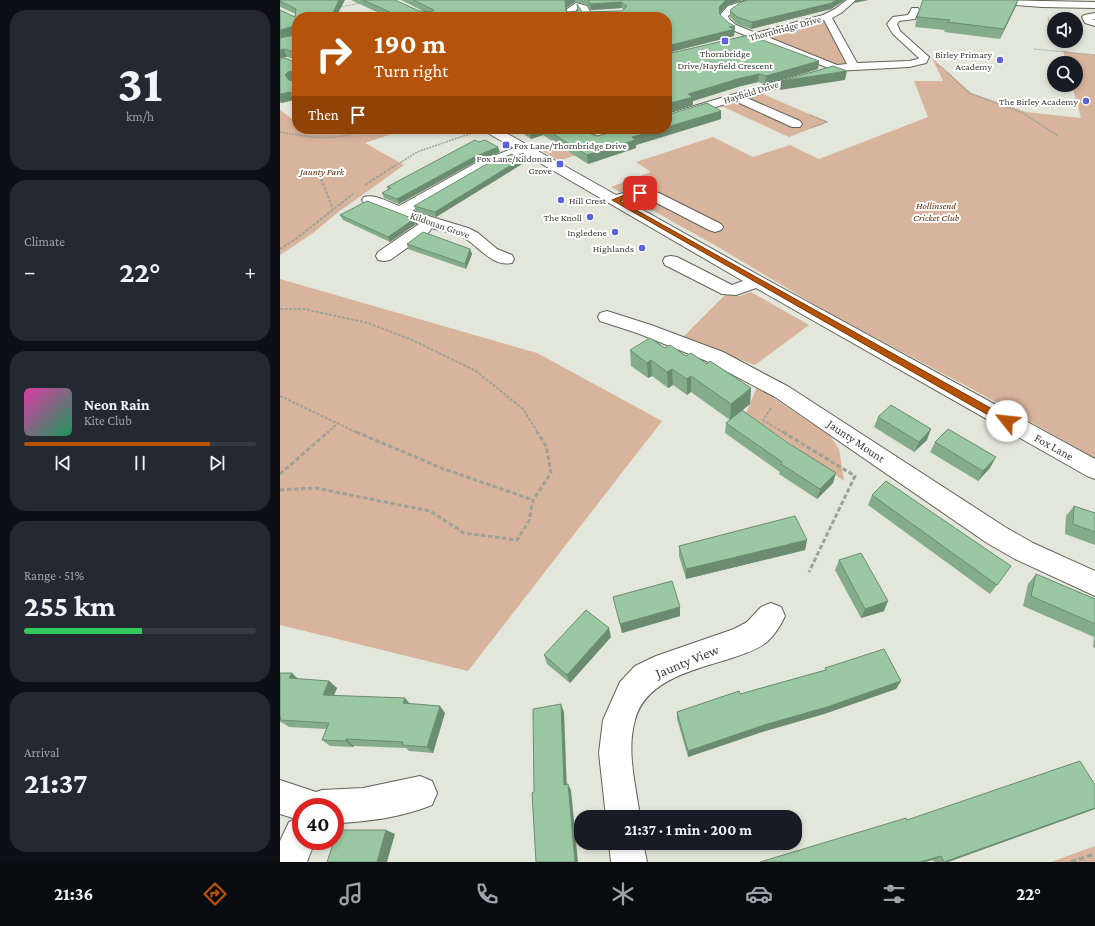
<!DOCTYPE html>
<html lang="en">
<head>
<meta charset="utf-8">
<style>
  :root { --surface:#171b24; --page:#242831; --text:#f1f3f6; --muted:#9ea1a6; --line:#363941; --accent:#b45309 }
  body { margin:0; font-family:"Crimson Pro",serif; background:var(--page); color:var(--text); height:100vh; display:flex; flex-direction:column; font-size:15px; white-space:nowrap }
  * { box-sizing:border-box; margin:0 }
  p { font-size:13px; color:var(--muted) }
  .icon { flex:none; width:22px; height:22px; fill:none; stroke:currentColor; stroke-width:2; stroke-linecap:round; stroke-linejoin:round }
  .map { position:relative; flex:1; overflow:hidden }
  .details { display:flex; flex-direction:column; gap:10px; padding:10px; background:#0d0f14; width:280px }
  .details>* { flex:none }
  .banner { position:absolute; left:12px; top:12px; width:380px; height:122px; border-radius:16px; box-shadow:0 2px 6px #0003; background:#b45309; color:#fff; overflow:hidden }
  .buttons { position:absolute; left:767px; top:12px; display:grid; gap:8px }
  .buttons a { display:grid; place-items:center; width:36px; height:36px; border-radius:50%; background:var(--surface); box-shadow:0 2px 6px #0003; font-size:20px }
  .speed { position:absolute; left:12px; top:798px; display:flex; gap:8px; font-size:20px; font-weight:700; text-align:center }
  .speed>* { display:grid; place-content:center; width:52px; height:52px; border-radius:50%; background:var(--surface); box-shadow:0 2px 6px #0003; line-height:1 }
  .speed .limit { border:6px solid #d22; background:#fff; color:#111 }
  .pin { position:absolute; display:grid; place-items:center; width:34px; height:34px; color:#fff; margin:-17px; border-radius:8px; box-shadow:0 2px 6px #0006 }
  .me { position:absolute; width:44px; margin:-22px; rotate:299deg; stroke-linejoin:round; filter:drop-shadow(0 0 3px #0008) }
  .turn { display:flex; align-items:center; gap:14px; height:84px; padding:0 16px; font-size:18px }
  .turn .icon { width:52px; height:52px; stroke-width:2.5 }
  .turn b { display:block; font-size:28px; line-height:34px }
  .then { display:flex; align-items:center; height:38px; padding:0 16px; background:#0003; gap:8px; font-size:15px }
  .big { font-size:30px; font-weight:700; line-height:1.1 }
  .details .widget { flex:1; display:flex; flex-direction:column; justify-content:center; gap:6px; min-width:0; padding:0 14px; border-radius:16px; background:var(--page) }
  .details .dial { align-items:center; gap:0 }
  .dial b { font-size:52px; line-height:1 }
  .song { display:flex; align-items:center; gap:12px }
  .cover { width:48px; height:48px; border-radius:6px; background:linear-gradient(135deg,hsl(320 70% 55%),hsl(150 70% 35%)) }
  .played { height:4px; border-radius:2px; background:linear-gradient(90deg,var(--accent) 80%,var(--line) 80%) }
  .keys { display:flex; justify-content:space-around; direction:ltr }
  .heat { display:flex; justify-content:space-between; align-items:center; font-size:22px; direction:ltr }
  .charge { height:6px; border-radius:3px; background:linear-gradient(90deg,#34c759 51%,var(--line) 0) }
  .trip { position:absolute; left:294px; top:810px; width:228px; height:40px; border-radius:16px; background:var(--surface); box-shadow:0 2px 6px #0003; font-weight:700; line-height:40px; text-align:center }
  .menu { display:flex; height:64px; justify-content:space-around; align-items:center; background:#090b0e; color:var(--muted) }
  .menu .icon { width:28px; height:28px }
  .menu .selected { color:var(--accent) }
  .menu b { font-size:18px; color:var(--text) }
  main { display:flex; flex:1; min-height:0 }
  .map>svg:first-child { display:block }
</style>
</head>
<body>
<main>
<section class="details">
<div class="widget dial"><b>31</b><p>km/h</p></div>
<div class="widget"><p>Climate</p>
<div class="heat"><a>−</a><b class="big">22°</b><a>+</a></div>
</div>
<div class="widget">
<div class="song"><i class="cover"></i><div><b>Neon Rain</b><p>Kite Club</p></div></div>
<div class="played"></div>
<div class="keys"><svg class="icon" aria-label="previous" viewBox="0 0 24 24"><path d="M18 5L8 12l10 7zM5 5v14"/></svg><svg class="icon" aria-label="pause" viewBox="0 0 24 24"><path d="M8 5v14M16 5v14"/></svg><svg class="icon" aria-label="next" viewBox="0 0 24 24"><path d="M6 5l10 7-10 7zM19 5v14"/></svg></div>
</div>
<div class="widget"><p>Range · 51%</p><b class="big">255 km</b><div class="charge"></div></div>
<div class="widget"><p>Arrival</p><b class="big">21:37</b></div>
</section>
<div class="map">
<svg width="815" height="862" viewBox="0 0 815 862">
  <rect width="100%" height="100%" fill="#e3e6da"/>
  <path fill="#d8b49d" d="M541,20L546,22L565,62L564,64L555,65L484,38V35Z
    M783,51L815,55V458L692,389L547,312L438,247L331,187L371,172L356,162L433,137L473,157L510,145L539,159L648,117L634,81H663L652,58L691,93L746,112L801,118L792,85H796V63H786Z
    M478,92L548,122L509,137L439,105Z
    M0,110L15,121L17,120V129H116L120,131L85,143L124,165L57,213L33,233L0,255Z
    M304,134L322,146L279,161L258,148Z
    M0,279L257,353L382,421L188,671L0,625Z
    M471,292L529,325L475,365L402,338L445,295L460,296Z
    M477,387L550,436L559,449L564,481L466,413Z
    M815,846V862H771Z"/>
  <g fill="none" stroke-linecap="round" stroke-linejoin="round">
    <g stroke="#616359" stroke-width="2">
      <path id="minor" d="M467,0H481L480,2L460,7L448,16L449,19L456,25L476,33L543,15L555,9L567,0H576L561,13L552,18L577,63L629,61L638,59L639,58L613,34L607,24L613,17L628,15L632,8H638L639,10L635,19L619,21L617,24L620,31L649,57L646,63L629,67L556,71L475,39H468L467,36L450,29L441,22L440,15L448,6ZM544,20L567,64L557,65L485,36Z
        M709,0L815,2V8L762,7L713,3Z
        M296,3L307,6L313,17H303L300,10L297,9L296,10L298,17H288L287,9Z
        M815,13V19H812L815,20V26L805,23L802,17L804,15Z
        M529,72L534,75L533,77L467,98L520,121L522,124L520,127H512L455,101L387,122V114Z
        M204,129H219L336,195L358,189L379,193L441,224L443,227L441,230L435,232L429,230L369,199L358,198L347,201L482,277L815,459V479L807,476L476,288L456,295L442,294L385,265L383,261L385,257L391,256L397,257L452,285L463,281L243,153L206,169L132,211L188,228L198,233L217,249L232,255L234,259L232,263C213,267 200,248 186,239C176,233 163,231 152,228L148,233L110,260L104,261L98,260L96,256L98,252L139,224L84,203L82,200L84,197C95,194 108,202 119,206L196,163L234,148L206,132Z
        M327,311L371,325L443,352L509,387L725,527L753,543L815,571V596L735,559L707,543L495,397L429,362L357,333L320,321L318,317L320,313Z
        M491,603L501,607L505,616C501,625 495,634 488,641C479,649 466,653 455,657C419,669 366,678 355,720C346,751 356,786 360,817H326L319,753L323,720L340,682L355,666L376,656L454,629L467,622L481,607Z
        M140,776L152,781L157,793L152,805C122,817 87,822 55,823V807H21V841H35L27,862H0V841L9,822L16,819L0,814V780L36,792L42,790L83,788Z
        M329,843H363L367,862H331Z"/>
    </g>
    <path stroke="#9fa298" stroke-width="1" stroke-dasharray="1.5 1" stroke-linecap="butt" d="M60,7L81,3
      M768,17L771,31
      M754,49L815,55
      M657,65L662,67L669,74"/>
    <path stroke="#9fa298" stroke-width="1.5" stroke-dasharray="2 1" stroke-linecap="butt" d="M668,73L689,93L743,113L778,136
      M530,115L547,122L531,128
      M0,132C28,137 53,142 80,131V129
      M115,166L137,152L195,132"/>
    <path stroke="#9fa298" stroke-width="2" stroke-dasharray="3 1.5" stroke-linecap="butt" d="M41,179L53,209
      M85,185L116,165
      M0,249L17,238L73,194
      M0,309H24L88,323L132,340L196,371L243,409L258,433
      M0,396L78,433
      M491,408L483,420L504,433
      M47,433L57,424"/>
    <path stroke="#9fa298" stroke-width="3" stroke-dasharray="4.5 2.5" stroke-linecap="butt" d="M76,432L164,469L253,500
      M503,432L575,476L529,572
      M0,474L48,432
      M0,490L36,488L150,511L184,533L237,540L249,521L253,500L271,473L266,446L257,432"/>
    <path stroke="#9fa298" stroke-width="3.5" stroke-dasharray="5.5 3" stroke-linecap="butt" d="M791,862L815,854"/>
    <use href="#minor" fill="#fff" fill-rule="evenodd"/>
  </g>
  <path fill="#84ac8b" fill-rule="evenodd" d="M0,0H65L17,17V102L14,100L1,103L0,102V58L13,61L15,59L7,57L0,58V38L15,17L16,14L0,7ZM15,34V35L0,38Z
    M71,0H115L139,11L145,12L121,0H462L448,5L440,13V15L455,33H454V36L387,53V17H108ZM295,2L307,5L311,10L342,8L343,9L342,11L302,12L297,4L298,11L287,12L286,11V8Z
    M468,0H565L551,9L471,29L457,24L450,17V10Z
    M643,0H738L736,6L720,39L664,32L665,30L635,27L637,17Z
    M387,54L539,61L538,69L485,84L478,82L461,86L413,101V105L387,113Z
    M441,111V119L356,145V148L308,164L263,135L251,139L236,129H332L313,134L318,136Z
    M220,152L195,162L119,204L104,198L102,193L108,190L107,187Z
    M241,159L242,164L156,217L136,211L134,206Z
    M60,215L134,219L136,224L110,242L63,220Z
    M127,244L190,249L192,254L186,269L128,249Z
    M385,348L427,364L471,388L470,404L450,420L411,392L407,395L393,385L388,388L372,376L368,378L351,366L350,350Z
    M598,417L647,440L634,452L594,427Z
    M446,423L553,483L537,499L499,474L500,472L445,433Z
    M655,442L710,468L698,481L650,452Z
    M592,495L731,566L710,594L588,505Z
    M794,506L815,513V545L785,534L786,516Z
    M527,540L525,550L406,579L399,556V546Z
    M559,560L604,611L581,618L555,570Z
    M756,574L815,599V648L813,647L814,637L743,606L748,584Z
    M333,597L400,607V616L342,633Z
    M331,637L290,683L267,664L264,655Z
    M545,668L621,681L616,689L544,714L482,732L408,757L397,719V712L545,670Z
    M0,673H12L18,679L49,681L57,688L54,695L129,704L165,713L153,753L129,751L126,748L74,746L73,747L50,746L42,740L46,729L9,727L3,723L0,722Z
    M815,809L668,862H654L627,820Z"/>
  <path fill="#6c8c71" d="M59,0H65L56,17L53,13Z
    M287,0H295V2L286,8V17L285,1Z
    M446,0H462L448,5L439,14V7Z
    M556,0H565L551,9L471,29L472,22Z
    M575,0H589L574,3Z
    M738,0L736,6L720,39L724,29Z
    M341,2L342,8L311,10L310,4Z
    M14,26L17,34L0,38V30Z
    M455,26L454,36L387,53V46L449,27Z
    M4,49L7,57L0,58V50Z
    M539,61L538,69L485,84L486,76Z
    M15,71L17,79L12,80L8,83L5,75L8,72Z
    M567,71L565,80L500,90L501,81Z
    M479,74L478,82L461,86L413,101V105L387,113V104L408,94L461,78Z
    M10,92L14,100L1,103L0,100V94Z
    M441,111V119L356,145V148L308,164L307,155L352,137L380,129H387V127Z
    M254,129H262L263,135L251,139L249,130Z
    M310,129H332L313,135L311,139L310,130Z
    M218,147L220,152L195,162L119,204L117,199L194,157Z
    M241,159L242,164L156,217L155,212Z
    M134,219L136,224L110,242L108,237Z
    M190,249L192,254L186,269L185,264Z
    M371,360L372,376L368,378L367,363Z
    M392,369L393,385L388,388L387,372Z
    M411,376V392L407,395V379Z
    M471,388L470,404L450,420L451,404Z
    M651,429L647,440L634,452L639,442Z
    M716,457L710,468L698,481L703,471Z
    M556,473L553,483L537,499L540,489Z
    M527,540L525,550L406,579V569Z
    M608,601L604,611L581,618L585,609Z
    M400,607V616L342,633L340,624Z
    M329,628L331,637L290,683L287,675Z
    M12,673L20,681L9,678Z
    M49,681L57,688L51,702L43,695Z
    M621,681L616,689L544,714L482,732L408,757V751L484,725Z
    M125,698L131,705L123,703Z
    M281,704L284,712L287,791L284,785Z
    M160,706L165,713L153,753L147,747Z
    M66,739L74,746L73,747L65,741Z
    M288,784L291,790L298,862H295Z
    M815,808V809L668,862H664Z
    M106,830L115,834L107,862H97Z
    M661,856L653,860L646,862H640Z"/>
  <path fill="#9ac8a2" stroke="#6c8c71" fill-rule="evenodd" d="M0,0H59L53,13L60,17H17V96L10,92L0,94V58H4L13,61L15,59L14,52L4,49L0,50V38L15,35L16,28L14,26L0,30V10L15,17L16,9L0,1ZM15,71V79L13,81L9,80L5,75L8,72Z
    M83,0H115L139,11L152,12L154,10L133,0H287L285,1L286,10L287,12L298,11L297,4L302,12L342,11L347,6L341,2L310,4L308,0H446L439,7L440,15L449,23L455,26L449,27L455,29L387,46V17H121Z
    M468,0H556L552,3L472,22L457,17L450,10L461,2Z
    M643,0H738L724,29L667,22L670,20L637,17Z
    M469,35L539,61L486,76L479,74L461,78L408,94L413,97L387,104V54Z
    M553,66L567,71L501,81Z
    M427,103L441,111L387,127V115Z
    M265,129H310V130L311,134L318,136L340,129H380L352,137L355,140L307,155Z
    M195,140L199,142L205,140L218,147L194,157L117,199L102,193L111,188L107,187Z
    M232,154L241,159L155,212L134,206L205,165Z
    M87,201L134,219L108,237L60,215Z
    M143,232L190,249L185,264L127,244Z
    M370,338L385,348L390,345L406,356L411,353L427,364L430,361L471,388L451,404L411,376L407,379L392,369L387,372L371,360L367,363L350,350Z
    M611,405L651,429L639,442L598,417Z
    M462,410L508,443L556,473L540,489L501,464L502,462L446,423Z
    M668,429L716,457L703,471L655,442Z
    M606,481L731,566L717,585L592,495Z
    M794,506L815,513V532L793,524Z
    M515,516L527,540L406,569L399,546Z
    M581,553L608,601L585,609L559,560Z
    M756,574L815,599V624L751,596Z
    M392,581L400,607L340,624L333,597Z
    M306,610L329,628L287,675L264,655Z
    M604,649L621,681L547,707L484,725L408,751L397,712L459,691L460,694L546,670L545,668Z
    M0,673H12L9,678L49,681L43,695L125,698L123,703L160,706L147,747L122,745L123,742L66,739L65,741L42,740L49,723L0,720L1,717H0Z
    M281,704L284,785L288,784L295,862H256L252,793L254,792L253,709Z
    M800,761L815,785V808L664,862L661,856L640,862H480L626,818L627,820Z
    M57,830H106L97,862H47L54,841H55V838Z"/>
  <path fill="#b45309" stroke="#753606" d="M354,191H360L363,193L340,201L730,419L732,421L730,424H724L332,200Z"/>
  <g fill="#5c63da" stroke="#fff" stroke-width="1.5">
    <rect x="441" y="37" width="8" height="8" rx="2"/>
    <circle cx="720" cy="60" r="4"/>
    <circle cx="806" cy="101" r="4"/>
    <rect x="222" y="141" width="8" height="8" rx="2"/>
    <rect x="276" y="160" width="8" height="8" rx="2"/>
    <circle cx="281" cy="200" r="4"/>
    <circle cx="310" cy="217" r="4"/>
    <circle cx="335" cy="232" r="4"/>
    <circle cx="362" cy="248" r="4"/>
  </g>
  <g text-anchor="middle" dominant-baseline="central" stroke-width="4" stroke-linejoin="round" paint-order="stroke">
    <g font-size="10" fill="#3c3d38" stroke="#fff">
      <text transform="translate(505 28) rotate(-15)">Thornbridge Drive</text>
      <text transform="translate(471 92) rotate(-17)">Hayfield Drive</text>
      <text transform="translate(160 225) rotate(19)">Kildonan Grove</text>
    </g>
    <g font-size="10" fill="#3c3d38" stroke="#fff" text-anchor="end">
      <text x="445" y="53" text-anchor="middle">Thornbridge<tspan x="445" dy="12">Drive/Hayfield Crescent</tspan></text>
      <text x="712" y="54">Birley Primary<tspan x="712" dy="12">Academy</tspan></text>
      <text x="798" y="101">The Birley Academy</text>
      <text x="234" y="145" text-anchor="start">Fox Lane/Thornbridge Drive</text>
      <text x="272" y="158">Fox Lane/Kildonan<tspan x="272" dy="12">Grove</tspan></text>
      <text x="289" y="200" text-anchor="start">Hill Crest</text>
      <text x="302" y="217">The Knoll</text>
      <text x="327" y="232">Ingledene</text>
      <text x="354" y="248">Highlands</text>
    </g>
    <g font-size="10" font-style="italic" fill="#5a2d06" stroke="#fff">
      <text x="42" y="171">Jaunty Park</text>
      <text x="656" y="205">Hollinsend<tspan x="656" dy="12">Cricket Club</tspan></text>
    </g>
    <g font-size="12" fill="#3c3d38" stroke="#fff">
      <text transform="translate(576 441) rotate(34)">Jaunty Mount</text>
      <text transform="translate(774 447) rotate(29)">Fox Lane</text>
    </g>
    <g font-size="14" fill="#3c3d38" stroke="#fff">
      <text transform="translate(407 661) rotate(-22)">Jaunty View</text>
    </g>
  </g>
</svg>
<div class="buttons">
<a><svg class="icon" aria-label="sound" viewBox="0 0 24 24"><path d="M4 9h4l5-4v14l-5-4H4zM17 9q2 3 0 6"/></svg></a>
<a><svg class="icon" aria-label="search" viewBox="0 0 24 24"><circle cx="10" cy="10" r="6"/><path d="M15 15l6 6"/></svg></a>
</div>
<div class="speed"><div class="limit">40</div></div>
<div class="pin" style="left:360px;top:193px;background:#d93025"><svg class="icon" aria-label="arrive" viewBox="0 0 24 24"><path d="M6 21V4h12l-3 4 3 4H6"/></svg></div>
<svg class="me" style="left:727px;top:421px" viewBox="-20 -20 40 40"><circle r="19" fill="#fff"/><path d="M0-13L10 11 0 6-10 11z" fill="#b45309"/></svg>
<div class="trip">21:37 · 1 min · 200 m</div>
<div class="banner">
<div class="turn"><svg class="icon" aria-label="right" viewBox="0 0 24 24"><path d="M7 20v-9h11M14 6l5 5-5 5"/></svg><div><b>190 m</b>Turn right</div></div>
<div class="then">Then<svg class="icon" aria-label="arrive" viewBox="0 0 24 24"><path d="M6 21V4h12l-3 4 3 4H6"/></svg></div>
</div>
</div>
</main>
<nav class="menu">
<b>21:36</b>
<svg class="icon selected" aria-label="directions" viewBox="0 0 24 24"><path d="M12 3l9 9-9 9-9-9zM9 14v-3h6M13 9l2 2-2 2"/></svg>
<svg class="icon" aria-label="music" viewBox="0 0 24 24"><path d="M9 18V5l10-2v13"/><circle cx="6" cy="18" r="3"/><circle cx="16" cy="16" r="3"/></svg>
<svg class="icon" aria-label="phone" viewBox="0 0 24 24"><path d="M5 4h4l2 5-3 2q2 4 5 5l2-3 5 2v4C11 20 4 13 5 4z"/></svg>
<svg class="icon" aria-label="climate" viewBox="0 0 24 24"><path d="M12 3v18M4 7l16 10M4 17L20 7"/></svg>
<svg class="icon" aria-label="car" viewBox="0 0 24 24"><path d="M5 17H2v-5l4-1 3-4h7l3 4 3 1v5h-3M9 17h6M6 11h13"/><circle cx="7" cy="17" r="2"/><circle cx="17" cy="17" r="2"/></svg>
<svg class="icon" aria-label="filters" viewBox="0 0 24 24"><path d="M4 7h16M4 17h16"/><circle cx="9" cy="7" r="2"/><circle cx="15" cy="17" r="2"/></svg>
<b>22°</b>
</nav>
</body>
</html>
